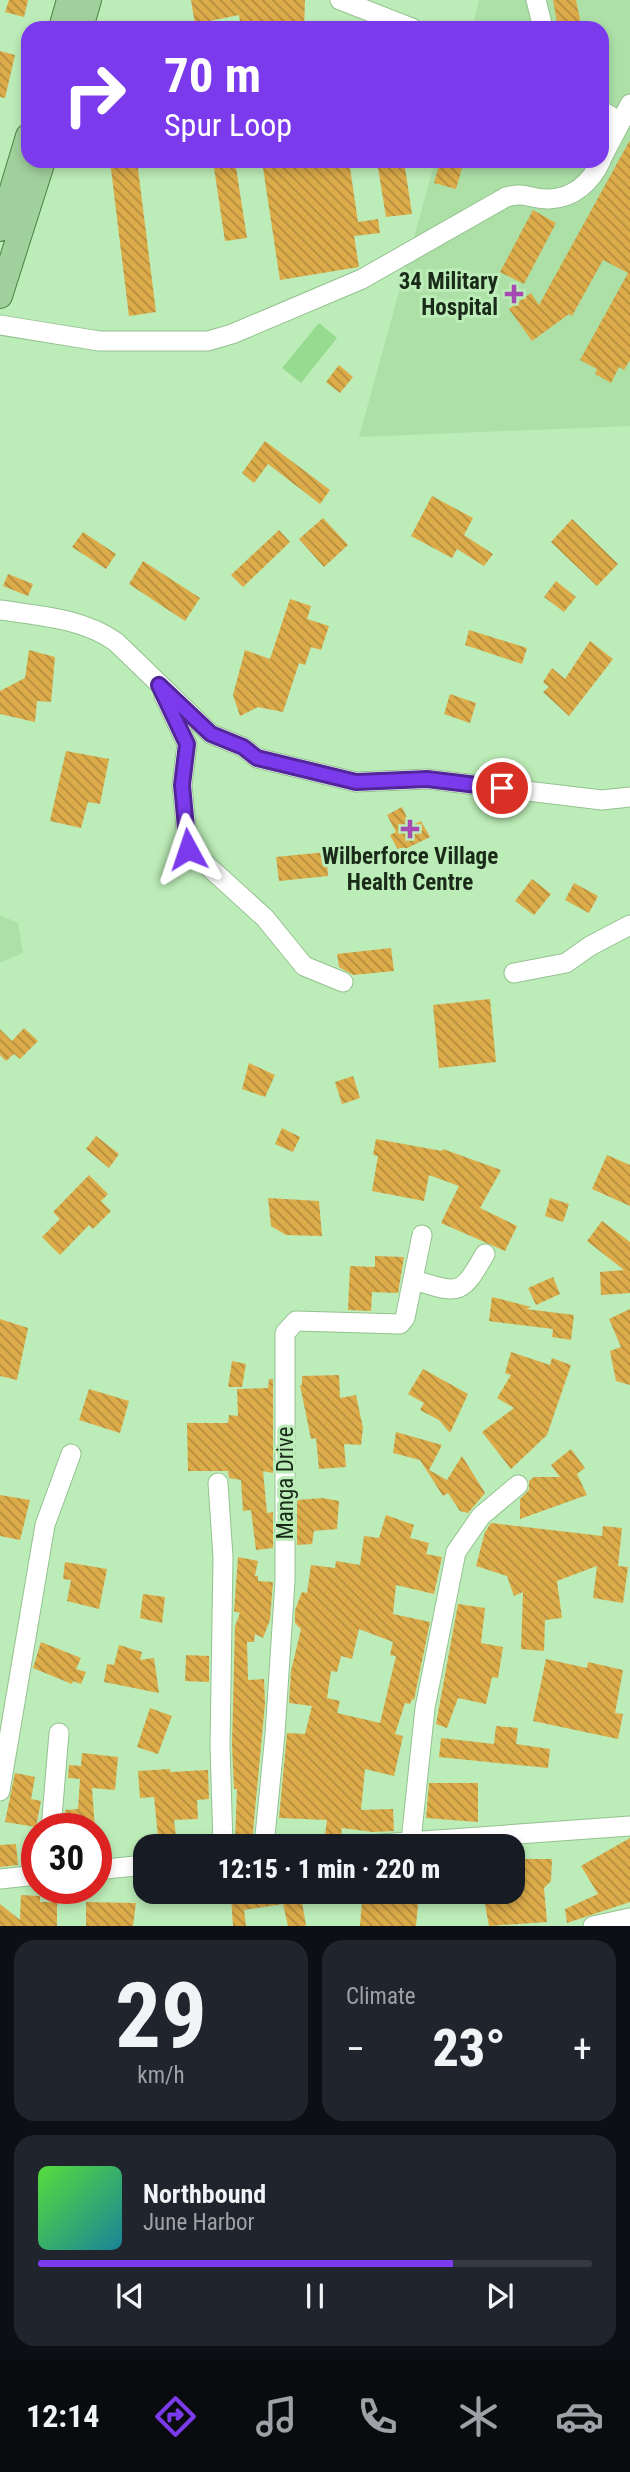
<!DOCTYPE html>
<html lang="en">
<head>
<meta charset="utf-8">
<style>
  :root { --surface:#171b24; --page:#20242c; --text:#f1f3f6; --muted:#9ea1a6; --line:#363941; --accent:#7c3aed }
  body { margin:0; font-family:"Roboto Condensed",sans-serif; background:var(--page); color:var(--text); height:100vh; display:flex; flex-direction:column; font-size:26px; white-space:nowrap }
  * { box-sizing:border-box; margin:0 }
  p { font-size:23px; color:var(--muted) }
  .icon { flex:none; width:38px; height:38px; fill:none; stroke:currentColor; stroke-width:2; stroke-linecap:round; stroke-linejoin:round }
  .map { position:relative; height:1926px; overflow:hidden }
  .drawer { display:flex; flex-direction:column; gap:14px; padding:14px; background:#0d0f14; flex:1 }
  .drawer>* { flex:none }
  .banner { position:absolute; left:21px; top:21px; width:588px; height:147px; border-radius:21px; box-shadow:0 4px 10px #0003; background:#7c3aed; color:#fff; overflow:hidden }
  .speed { position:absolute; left:21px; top:1813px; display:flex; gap:14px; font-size:35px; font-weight:700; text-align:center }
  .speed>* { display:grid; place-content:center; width:91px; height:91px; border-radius:50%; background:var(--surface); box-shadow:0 4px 10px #0003; line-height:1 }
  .speed .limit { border:10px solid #d22; background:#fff; color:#111 }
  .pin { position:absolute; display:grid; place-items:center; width:60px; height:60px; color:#fff; margin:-30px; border:4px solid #fff; border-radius:50%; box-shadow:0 2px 7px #0007 }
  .me { position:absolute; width:77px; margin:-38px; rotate:355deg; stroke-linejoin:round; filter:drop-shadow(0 0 5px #0008) }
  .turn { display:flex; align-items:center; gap:24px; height:147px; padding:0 28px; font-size:32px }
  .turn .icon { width:91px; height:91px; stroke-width:2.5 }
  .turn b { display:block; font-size:49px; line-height:60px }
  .big { font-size:52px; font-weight:800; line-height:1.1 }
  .drawer .widget { flex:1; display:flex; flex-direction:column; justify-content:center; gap:10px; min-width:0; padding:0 24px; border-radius:21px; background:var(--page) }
  .drawer .dial { align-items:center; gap:0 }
  .dial b { font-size:91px; line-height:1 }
  .song { display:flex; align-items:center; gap:21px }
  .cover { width:84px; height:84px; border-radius:10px; background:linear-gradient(135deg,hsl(110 70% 55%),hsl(190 70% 35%)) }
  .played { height:7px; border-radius:4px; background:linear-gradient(90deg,var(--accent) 75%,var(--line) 75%) }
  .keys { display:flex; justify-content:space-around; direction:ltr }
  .heat { display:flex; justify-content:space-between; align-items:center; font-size:38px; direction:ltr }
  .drawer .tiles { flex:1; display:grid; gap:14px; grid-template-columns:1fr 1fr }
  .widget:last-child { grid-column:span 2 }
  .trip { position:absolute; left:133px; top:1834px; width:392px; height:70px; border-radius:21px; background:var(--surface); box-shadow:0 4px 10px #0003; font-weight:800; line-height:70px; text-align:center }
  .dock { display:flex; height:112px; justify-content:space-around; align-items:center; background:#090b0e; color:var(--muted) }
  .dock .icon { width:49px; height:49px }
  .dock .active { color:var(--accent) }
  .dock b { font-size:32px; color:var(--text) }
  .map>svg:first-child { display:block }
</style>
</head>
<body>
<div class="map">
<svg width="630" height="1926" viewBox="0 0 630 1926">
  <defs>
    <pattern id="building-back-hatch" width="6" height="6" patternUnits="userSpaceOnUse" patternTransform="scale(1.75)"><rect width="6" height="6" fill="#ddac4a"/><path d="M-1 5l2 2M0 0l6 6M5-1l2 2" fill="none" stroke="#b28c3d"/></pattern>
  </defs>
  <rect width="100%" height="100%" fill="#bcecb7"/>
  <path fill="#ace0a7" d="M479,0H630V426L359,437L435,161H602V28H472Z
    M0,915L18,923L23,953L0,963Z"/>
  <path fill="#97db90" d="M319,323L337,338L301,383L282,368Z"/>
  <path fill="url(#building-back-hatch)" fill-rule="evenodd" d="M9,0H28L24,17L5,12Z
    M191,0H305L304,28H241L239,15L195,24Z
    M553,0H576L581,24L558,28Z
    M0,51L15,55L5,98L0,97Z
    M630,140V360L624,370L619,367L611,383L595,374L597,369L580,360L628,273L603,260L572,316L569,314L532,341L509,309L531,293L539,305Z
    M110,161H137L156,312L129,316Z
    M213,161H235L247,238L225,241Z
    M262,161H349L358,222L378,219L380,233L354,236L359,267L280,280Z
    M377,161H404L412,214L386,217Z
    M440,161H464L456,189L434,183Z
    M533,210L556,223L524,284L500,272Z
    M339,365L353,377L340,393L326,382Z
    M265,441L330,490L320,504L268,464L254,483L242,473Z
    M432,496L473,518L464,535L493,554L484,566L457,549L452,558L411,536Z
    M323,518L348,545L324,567L299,539Z
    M572,519L618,564L597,586L551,542Z
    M279,530L290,542L243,587L231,575Z
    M83,532L116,554L106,569L72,547Z
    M143,561L200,598L185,621L129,584Z
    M8,574L33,584L28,596L3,586Z
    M556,581L576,597L564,612L544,597Z
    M290,599L311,606L307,619L329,626L321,650L311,647L305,665L299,663L283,712L258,707L240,716L233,695L245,650L270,659Z
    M469,630L527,648L522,664L465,645Z
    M590,641L613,659L569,716L543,692L549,687L543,682L552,668L565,679Z
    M29,650L55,657L51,702L37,701L35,722L0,714V691L25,678Z
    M450,694L476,703L470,723L444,714Z
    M66,751L109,759L100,804L88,802L81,828L50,821Z
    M402,807L411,826L421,821L430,837L399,852L390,835L396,832L387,815Z
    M326,852L328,876L279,881L276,857Z
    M532,879L551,894L534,915L515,901Z
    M574,883L598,896L589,913L565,900Z
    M391,948L394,971L353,975L339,967L337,954Z
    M490,999L496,1062L439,1068L433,1005Z
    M24,1028L38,1041L20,1059L14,1054L6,1061L0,1055V1029L12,1041Z
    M249,1063L275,1075L265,1097L242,1089Z
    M353,1076L360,1098L342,1104L335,1082Z
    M282,1128L300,1137L293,1152L275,1144Z
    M96,1136L119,1154L109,1168L86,1149Z
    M376,1139L442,1151L443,1149L501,1170L480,1208L517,1226L505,1251L441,1223L459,1186L429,1175L424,1201L372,1191L378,1156L373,1155Z
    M607,1155L630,1165V1206L592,1189Z
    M89,1175L108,1194L101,1201L111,1211L93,1229L89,1225L60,1255L42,1237L60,1219L53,1212Z
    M268,1198L319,1201L322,1236L286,1235L271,1226Z
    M550,1198L569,1204L563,1222L545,1216Z
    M602,1221L630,1242V1293L601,1295L600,1272L624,1270L587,1241Z
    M375,1256L404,1257L398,1293L372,1292L371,1311L348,1310L350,1266L375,1267Z
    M553,1277L560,1294L536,1305L528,1288Z
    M492,1297L531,1307L526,1309L574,1315L571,1340L552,1337L553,1329L489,1321Z
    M630,1309V1385L616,1381L610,1351L621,1347L609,1319Z
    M0,1319L28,1328L17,1380L0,1376Z
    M511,1352L550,1365L552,1358L571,1365L547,1435L511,1469L482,1432L514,1408L497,1398L511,1375L505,1373Z
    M232,1361L246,1364L242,1387H228Z
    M423,1369L468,1394L450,1433L439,1420L420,1410L424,1403L408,1394Z
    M339,1375L340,1398L356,1395L363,1428L361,1445L344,1444L346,1467L319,1469L316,1438L311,1439L300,1385H302V1376Z
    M269,1379H273V1473L263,1471L267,1513L273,1512V1548L256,1550L251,1510L243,1511L241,1480L229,1478L228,1471H188L187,1423H228L229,1415L238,1416L237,1389L268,1388Z
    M89,1389L129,1401L120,1433L79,1420Z
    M396,1432L442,1445L429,1470L447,1480L462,1456L485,1493L468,1513L460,1511L448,1493L443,1496L420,1460L393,1453Z
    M571,1449L585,1468L577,1474L587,1495L520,1519V1499L529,1490V1481L534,1477H560L551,1465Z
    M0,1495L30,1500L20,1540L0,1536Z
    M322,1498L339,1501L337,1529L314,1531L312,1544L297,1545V1500Z
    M386,1515L414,1525L410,1538L429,1543L426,1554L442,1557L434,1594L396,1585L393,1614L430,1622L414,1700L412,1699L410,1704L405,1703L395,1734L403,1736L394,1776L365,1769L361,1810L393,1809L394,1831L373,1832L342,1828L341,1836L325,1834L327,1820L279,1818L287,1733L305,1734L312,1706L289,1703L291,1671L301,1629L295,1623V1610L302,1592L307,1593L311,1565L335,1568L336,1561L360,1565L364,1536L379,1538ZM359,1629L393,1642L390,1655L396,1656L380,1723L337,1713L340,1701L327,1698L331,1671L337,1672L341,1656L352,1659Z
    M491,1523L602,1536L603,1526L622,1528L618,1566L628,1567L623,1603L593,1598L597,1566L557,1581L562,1618L545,1620L544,1651L521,1649L523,1592L514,1596L507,1576L476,1566L485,1532Z
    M238,1557L258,1561L255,1576H258V1581L273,1582L270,1620L263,1638L255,1634L254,1642H247L248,1680L264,1679L265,1704L252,1842H235L237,1789H234L232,1745L235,1626L240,1613L234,1611Z
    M65,1562L107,1569L99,1609L67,1601L71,1580L63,1579Z
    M143,1594L165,1597L162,1623L140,1618Z
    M458,1604L485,1608L481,1643L503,1647L498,1678L492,1677L486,1704L458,1698L447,1728L436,1724Z
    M41,1642L81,1658L76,1669L86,1672L81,1684L73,1681L72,1684L33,1668Z
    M119,1645L142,1652L140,1660L154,1658L159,1693L104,1682L107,1664L114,1665Z
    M186,1655L209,1656V1682L185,1681Z
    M546,1659L587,1668L588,1662L623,1670L615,1713L623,1714L618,1739L533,1721Z
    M150,1708L172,1716L158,1754L137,1747Z
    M496,1726L518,1728L516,1744L550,1749L548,1768L439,1757L441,1738L494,1744Z
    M82,1753L118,1757L115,1790L92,1788L95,1829H65V1810L78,1809L80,1779L68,1778L69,1765L81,1766Z
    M170,1769V1772L208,1770L209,1799L197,1800L198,1819L174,1820L176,1835L158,1837L154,1797L140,1798L138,1771Z
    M15,1773L35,1777L31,1799L41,1801L36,1827L5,1822Z
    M429,1783H478V1822L426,1818Z
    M630,1838V1902L567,1923L565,1909L598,1894L581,1866Z
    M16,1844L18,1865L0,1867V1845Z
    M513,1859H552L551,1881L544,1888L547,1922L489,1926L484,1899H513Z
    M260,1892H312L313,1899L302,1901L306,1926H288L283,1904L244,1910L246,1926H233L231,1897L260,1895Z
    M397,1892L419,1894L416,1926H360L362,1901L395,1904Z
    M21,1895L40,1896V1902H57V1926H0V1904L20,1920Z
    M86,1902L136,1903L133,1926H86Z"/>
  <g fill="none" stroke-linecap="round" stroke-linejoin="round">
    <g stroke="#94c28f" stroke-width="21">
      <path id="minor" d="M340,0L412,28
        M536,0L543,28
        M602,111L619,121
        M602,158L630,104
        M0,325L99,341H208L232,334L362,279L506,197C527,191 531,200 549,199C574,198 591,182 601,161
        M0,610C40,616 82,618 116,642L211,734L243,747L257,758L356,782L427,779L602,800L630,797
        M164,696L187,744L182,785L188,848L265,918L304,966L343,982
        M514,973L566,963L590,946L630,925
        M414,1280C460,1294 461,1296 485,1254
        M218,1483L223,1557L220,1745L223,1846
        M0,1791L45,1525L71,1454
        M51,1829L59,1733
        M411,1841L425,1708L456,1552L481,1516L518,1485
        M264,1846L275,1734L285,1581V1333L296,1321L400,1324L405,1318L422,1235
        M353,1846L630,1826
        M96,1870L145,1865
        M0,1879L37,1875
        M593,1926L630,1918"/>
    </g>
    <g stroke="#488243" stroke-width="26">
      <path id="major" d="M61,28L69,0
        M81,28L89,0
        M0,229L28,136
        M0,296L43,161"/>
    </g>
    <use href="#minor" stroke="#fff" stroke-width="19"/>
    <use href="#major" stroke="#a0d09c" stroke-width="24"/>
  </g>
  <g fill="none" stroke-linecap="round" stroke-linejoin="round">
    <g stroke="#51269a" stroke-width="18">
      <path id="route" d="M188,849L182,785L187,744L159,685L211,734L243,747L257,758L356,782L427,779L502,788"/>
    </g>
    <use href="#route" stroke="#7c3aed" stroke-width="12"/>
  </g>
  <g fill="#a549b3" stroke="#bcecb7" stroke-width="2.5">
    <path d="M510.5 283.5h7v7h7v7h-7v7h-7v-7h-7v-7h7z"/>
    <path d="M406.5 818.5h7v7h7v7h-7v7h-7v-7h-7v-7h7z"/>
  </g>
  <g text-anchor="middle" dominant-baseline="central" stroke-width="6" stroke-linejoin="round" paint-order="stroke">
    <g font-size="23" font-weight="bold" fill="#192b18" stroke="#bcecb7" text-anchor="end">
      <text x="498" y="281">34 Military<tspan x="498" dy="26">Hospital</tspan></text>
      <text x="410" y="856" text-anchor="middle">Wilberforce Village<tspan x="410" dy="26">Health Centre</tspan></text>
    </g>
    <g font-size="23" fill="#192b18" stroke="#bcecb7">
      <text transform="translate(285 1483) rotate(-90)">Manga Drive</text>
    </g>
  </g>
</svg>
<div class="speed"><div class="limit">30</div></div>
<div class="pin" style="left:502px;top:788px;background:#d93025"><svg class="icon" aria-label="arrive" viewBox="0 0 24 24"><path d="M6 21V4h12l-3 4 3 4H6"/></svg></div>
<svg class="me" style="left:188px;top:849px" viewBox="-20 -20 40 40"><path d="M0-17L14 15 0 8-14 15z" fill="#7c3aed" stroke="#fff" stroke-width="4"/></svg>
<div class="trip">12:15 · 1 min · 220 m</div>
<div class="banner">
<div class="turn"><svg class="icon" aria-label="right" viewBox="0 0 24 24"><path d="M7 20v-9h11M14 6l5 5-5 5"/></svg><div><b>70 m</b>Spur Loop</div></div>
</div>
</div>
<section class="drawer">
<div class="tiles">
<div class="widget dial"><b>29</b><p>km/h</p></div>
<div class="widget"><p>Climate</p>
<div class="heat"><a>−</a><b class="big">23°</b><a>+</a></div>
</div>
<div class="widget">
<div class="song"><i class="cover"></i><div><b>Northbound</b><p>June Harbor</p></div></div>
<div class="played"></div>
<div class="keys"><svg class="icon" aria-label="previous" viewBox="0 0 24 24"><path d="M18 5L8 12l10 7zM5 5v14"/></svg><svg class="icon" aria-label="pause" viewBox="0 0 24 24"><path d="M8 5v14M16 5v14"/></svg><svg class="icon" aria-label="next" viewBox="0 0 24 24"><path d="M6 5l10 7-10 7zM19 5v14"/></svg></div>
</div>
</div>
</section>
<nav class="dock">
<b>12:14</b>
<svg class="icon active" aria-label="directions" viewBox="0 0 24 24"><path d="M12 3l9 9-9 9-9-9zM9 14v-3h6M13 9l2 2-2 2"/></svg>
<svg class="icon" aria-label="music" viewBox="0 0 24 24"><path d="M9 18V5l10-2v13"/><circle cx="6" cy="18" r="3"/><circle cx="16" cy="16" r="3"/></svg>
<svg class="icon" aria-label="phone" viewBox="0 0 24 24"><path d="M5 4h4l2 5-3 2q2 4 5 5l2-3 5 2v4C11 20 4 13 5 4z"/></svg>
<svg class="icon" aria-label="climate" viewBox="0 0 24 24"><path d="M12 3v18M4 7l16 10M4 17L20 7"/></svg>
<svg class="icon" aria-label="car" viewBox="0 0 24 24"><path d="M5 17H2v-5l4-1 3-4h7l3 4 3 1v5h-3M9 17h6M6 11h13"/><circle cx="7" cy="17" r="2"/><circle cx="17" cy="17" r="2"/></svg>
</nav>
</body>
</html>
